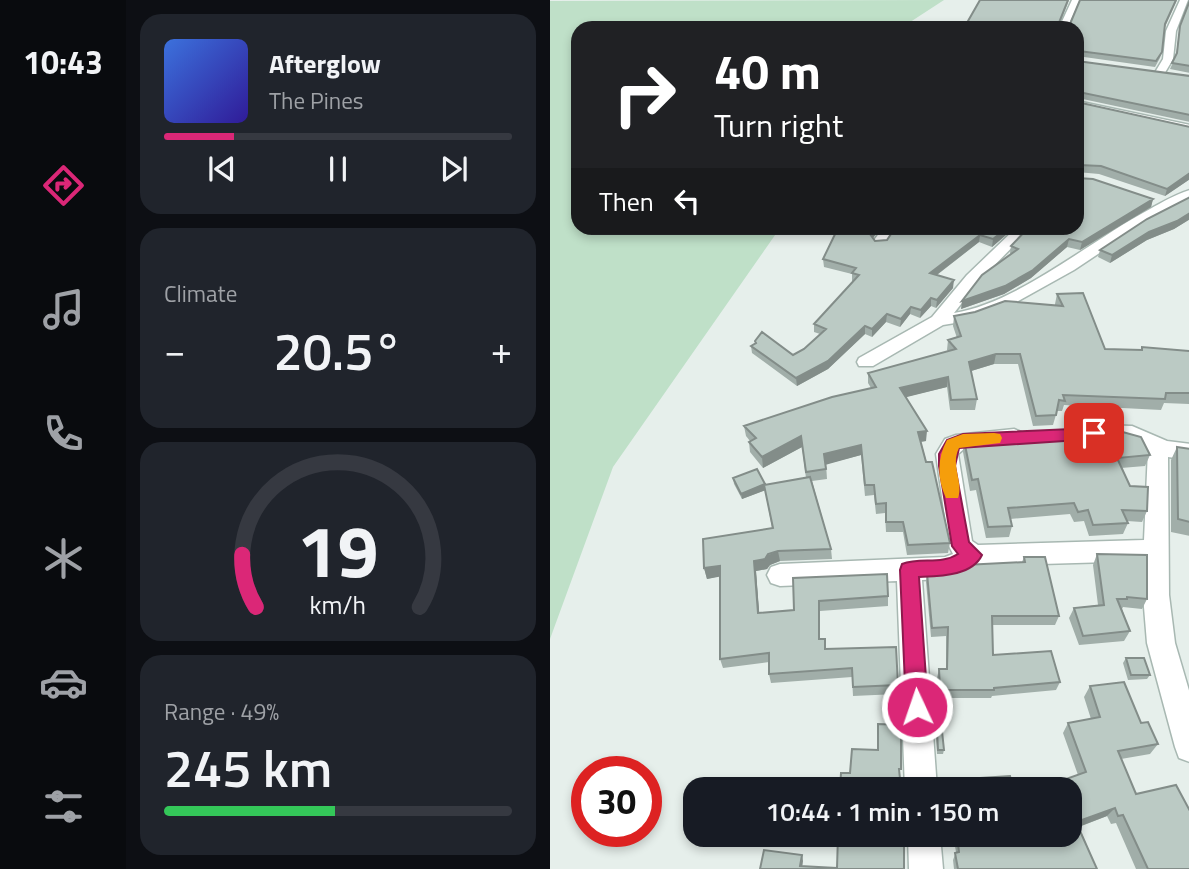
<!DOCTYPE html>
<html lang="en">
<head>
<meta charset="utf-8">
<style>
  :root { --surface:#171b24; --page:#20242c; --text:#f1f3f6; --muted:#9ea1a6; --line:#363941; --accent:#db2777 }
  body { margin:0; font-family:"Titillium Web",sans-serif; background:var(--page); color:var(--text); height:100vh; display:flex; flex-direction:column; font-size:26px; white-space:nowrap }
  * { box-sizing:border-box; margin:0 }
  p { font-size:23px; color:var(--muted) }
  .icon { flex:none; width:38px; height:38px; fill:none; stroke:currentColor; stroke-width:2; stroke-linecap:round; stroke-linejoin:round }
  .map { position:relative; flex:1; overflow:hidden }
  .side { display:flex; flex-direction:column; gap:14px; padding:14px; background:#0d0f14; width:424px }
  .side>* { flex:none }
  .guide { position:absolute; left:21px; top:21px; width:513px; height:214px; border-radius:21px; box-shadow:0 4px 10px #0003; background:#202124; color:#fff; overflow:hidden }
  .speed { position:absolute; left:21px; top:756px; display:flex; gap:14px; font-size:35px; font-weight:700; text-align:center }
  .speed>* { display:grid; place-content:center; width:91px; height:91px; border-radius:50%; background:var(--surface); box-shadow:0 4px 10px #0003; line-height:1 }
  .speed .limit { border:10px solid #d22; background:#fff; color:#111 }
  .pin { position:absolute; display:grid; place-items:center; width:60px; height:60px; color:#fff; margin:-30px; border-radius:14px; box-shadow:0 4px 10px #0006 }
  .me { position:absolute; width:77px; margin:-38px; rotate:357deg; stroke-linejoin:round; filter:drop-shadow(0 0 5px #0008) }
  .turn { display:flex; align-items:center; gap:24px; height:147px; padding:0 28px; font-size:32px }
  .turn .icon { width:91px; height:91px; stroke-width:2.5 }
  .turn b { display:block; font-size:49px; line-height:60px }
  .then { display:flex; align-items:center; height:66px; padding:0 28px; background:#0003; gap:14px; font-size:26px }
  .big { font-size:52px; font-weight:600; line-height:1.1 }
  .side .tile { flex:1; display:flex; flex-direction:column; justify-content:center; gap:10px; min-width:0; padding:0 24px; border-radius:21px; background:var(--page) }
  .side .dial { align-items:center; gap:0 }
  .dial svg { height:182px; overflow:visible; fill:none; stroke:var(--line); stroke-width:7; stroke-linecap:round; text-anchor:middle }
  .dial text { fill:var(--text); stroke:none }
  .song { display:flex; align-items:center; gap:21px }
  .cover { width:84px; height:84px; border-radius:10px; background:linear-gradient(135deg,hsl(220 70% 55%),hsl(250 70% 35%)) }
  .played { height:7px; border-radius:4px; background:linear-gradient(90deg,var(--accent) 20%,var(--line) 20%) }
  .keys { display:flex; justify-content:space-around; direction:ltr }
  .heat { display:flex; justify-content:space-between; align-items:center; font-size:38px; direction:ltr }
  .charge { height:10px; border-radius:5px; background:linear-gradient(90deg,#34c759 49%,var(--line) 0) }
  .trip { position:absolute; left:133px; top:777px; width:399px; height:70px; border-radius:21px; background:var(--surface); box-shadow:0 4px 10px #0003; font-weight:600; line-height:70px; text-align:center }
  main { display:flex; flex:1; min-height:0 }
  .tab-bar { display:flex; flex-direction:column; width:126px; justify-content:space-around; align-items:center; background:#090b0e; color:var(--muted) }
  .tab-bar .icon { width:49px; height:49px }
  .tab-bar .current { color:var(--accent) }
  .tab-bar b { font-size:32px; color:var(--text) }
  .map>svg:first-child { display:block }
</style>
</head>
<body>
<main>
<nav class="tab-bar">
<b>10:43</b>
<svg class="icon current" aria-label="directions" viewBox="0 0 24 24"><path d="M12 3l9 9-9 9-9-9zM9 14v-3h6M13 9l2 2-2 2"/></svg>
<svg class="icon" aria-label="music" viewBox="0 0 24 24"><path d="M9 18V5l10-2v13"/><circle cx="6" cy="18" r="3"/><circle cx="16" cy="16" r="3"/></svg>
<svg class="icon" aria-label="phone" viewBox="0 0 24 24"><path d="M5 4h4l2 5-3 2q2 4 5 5l2-3 5 2v4C11 20 4 13 5 4z"/></svg>
<svg class="icon" aria-label="climate" viewBox="0 0 24 24"><path d="M12 3v18M4 7l16 10M4 17L20 7"/></svg>
<svg class="icon" aria-label="car" viewBox="0 0 24 24"><path d="M5 17H2v-5l4-1 3-4h7l3 4 3 1v5h-3M9 17h6M6 11h13"/><circle cx="7" cy="17" r="2"/><circle cx="17" cy="17" r="2"/></svg>
<svg class="icon" aria-label="filters" viewBox="0 0 24 24"><path d="M4 7h16M4 17h16"/><circle cx="9" cy="7" r="2"/><circle cx="15" cy="17" r="2"/></svg>
</nav>
<section class="side">
<div class="tile">
<div class="song"><i class="cover"></i><div><b>Afterglow</b><p>The Pines</p></div></div>
<div class="played"></div>
<div class="keys"><svg class="icon" aria-label="previous" viewBox="0 0 24 24"><path d="M18 5L8 12l10 7zM5 5v14"/></svg><svg class="icon" aria-label="pause" viewBox="0 0 24 24"><path d="M8 5v14M16 5v14"/></svg><svg class="icon" aria-label="next" viewBox="0 0 24 24"><path d="M6 5l10 7-10 7zM19 5v14"/></svg></div>
</div>
<div class="tile"><p>Climate</p>
<div class="heat"><a>−</a><b class="big">20.5°</b><a>+</a></div>
</div>
<div class="tile dial"><svg viewBox="0 0 100 80">
<path d="M14 69A42 42 0 1 1 86 69"/>
<path d="M14 69A42 42 0 0 1 8 46" stroke="#db2777"/>
<text x="50" y="56" font-size="32" font-weight="700">19</text>
<text x="50" y="72" font-size="11">km/h</text>
</svg></div>
<div class="tile"><p>Range · 49%</p><b class="big">245 km</b><div class="charge"></div></div>
</section>
<div class="map">
<svg width="640" height="869" viewBox="0 0 640 869">
  <rect width="100%" height="100%" fill="#e6efeb"/>
  <path fill="#bfe0c8" d="M394,0L351,28H28V228H230L63,467L0,639V1Z"/>
  <g fill="none" stroke-linecap="round" stroke-linejoin="round">
    <g stroke="#a8b8b2" stroke-width="3">
      <path id="minor" d="M522,0H530L517,28H509Z
        M630,0H638L626,31L623,59L613,76H605L604,74L613,59L616,31Z
        M527,101L640,125V132L527,107Z
        M640,190V200L593,224L524,270L463,304L423,320L393,325L323,366H309L307,362L309,358L382,317L417,275L466,228H481L429,281L404,313C470,302 541,240 600,209C613,202 626,194 640,190Z
        M333,228H347L335,246H325L322,243Z
        M552,425L582,426L617,441L640,444V460L618,457L619,595L625,643L640,694V762L629,758L625,747L597,643L593,595L594,561L426,566L395,579L372,580L387,789H355L347,581L230,586L221,583L217,575L221,567L230,564L395,557L403,554L399,546L386,454L395,439L406,435L464,429L471,432L475,437L471,442L464,445L415,448L408,454L422,541L428,545L594,540L598,450L579,441L545,438L542,433L545,428Z
        M358,835H390L393,869H359Z"/>
    </g>
    <use href="#minor" fill="#fff" fill-rule="evenodd"/>
  </g>
  <path fill="#a1aea9" d="M519,0L510,24H520L627,0L615,27L612,52L610,58L605,67L527,56L414,28Z
    M640,0V73L620,69L626,56L629,32Z
    M527,61L640,76V122L528,98Z
    M527,102L640,127V179L615,196L549,174L527,172Z
    M640,197V219L624,229L597,240L560,263L548,257L550,250Z
    M603,199L601,207L530,250L517,247L481,278L454,294L411,309L461,254L460,253L461,246Z
    M211,228H331L323,238L325,241L337,240L345,228H464L442,247L429,242L387,275L403,288L386,308L381,306L370,318L360,314L350,327L336,322L322,337L315,334L278,369L247,386L202,353L201,346L205,343V341L243,355L254,349L270,334L264,332V324L304,281H302V274L274,267L273,259L286,233L253,229L250,233Z
    M507,294L555,349L591,350L592,347L638,351L640,349V404L614,403L611,410L514,405L512,411H507L503,425L483,426L468,364H444L421,371L427,399L425,410H400L397,387L355,397L376,441L371,442L400,543L398,553L357,555L353,532H336L335,513L326,514L324,495L315,496L311,455L276,464L277,479L262,481L281,549L282,559L230,561L220,565L217,569L206,571L209,613L244,610L243,578L338,596V606L270,611V639L276,649L348,685L347,694L303,696L302,677L221,683L219,674V662L173,668L170,659V576L157,579L154,568L222,528L215,490L192,499L184,484L183,478L215,485L256,478L252,447L213,468L200,452L199,442L200,441L196,436L194,426L321,388L318,383V373L398,351L397,350L398,340L407,338L403,326L404,316L505,306V304Z
    M414,440L600,455L595,466L571,468L580,486L597,511L592,522L577,521L578,523L573,534L539,536L534,521L524,522L520,514L460,519L462,526L459,537L436,538L426,490L420,491L413,452Z
    M627,447L640,449V536L621,532V460Z
    M547,554L597,599L592,609L573,607L572,609L580,631L574,641L529,645L519,618L524,608L548,605L543,565Z
    M474,557L509,616L505,625H442L443,655L510,682L506,690L442,696L441,698H389L387,678L389,669H396V636L381,637L376,582L377,573L397,572L472,562Z
    M576,658L600,675L597,679L578,680L573,663Z
    M540,686L591,723L608,744L600,754L571,759L586,794L640,869H586L566,823L561,824L557,816L529,827L547,869H404L403,860L406,852L403,835H520L528,775L513,733L518,723L541,719L534,697Z
    M387,730L394,750L393,754H387L386,735Z"/>
  <path fill="#838d89" d="M640,173V179L615,196L617,189Z
    M603,199L601,207L530,250L532,242Z
    M640,213V219L624,229L597,240L560,263L562,255L599,232Z
    M325,228H331L320,241V234Z
    M457,228H464L442,247L443,239Z
    M430,235L429,242L380,280V273Z
    M519,239L517,247L481,278L454,294L411,309L412,301Z
    M404,280L403,288L386,308L387,300Z
    M381,298V306L370,318L371,310Z
    M361,307L360,314L350,327L351,319Z
    M337,314L336,322L322,337V329Z
    M315,326V334L278,369L247,386L246,378Z
    M446,354L444,364L418,372L419,362Z
    M398,377L397,387L349,399L350,388Z
    M377,431L376,441L368,442V432Z
    M251,436L252,447L213,468L212,457Z
    M311,445V455L275,465L274,454Z
    M215,484L216,490L192,499L191,494Z
    M228,551L230,561L220,565L217,569L206,571L210,623L208,613L204,561Z
    M170,566L173,576L157,579L154,568Z
    M565,808L557,816L520,830L526,822Z
    M252,855L253,861L252,869L250,866Z"/>
  <path fill="#bbcac4" stroke="#838d89" stroke-width="2" d="M430,0H518L508,25L520,24L530,0H626L615,24L612,52L606,61L529,51L527,52V28H414Z
    M640,0V66L622,63L627,53L630,26Z
    M527,61L640,76V115L529,92L527,94Z
    M527,102L640,127V173L617,189L551,166L529,165L527,167Z
    M527,178L543,179L603,199L532,242L519,239L483,270L455,286L412,301L432,275L468,249L461,246L478,228H527Z
    M640,197V213L627,221L599,232L562,255L550,250L597,219Z
    M288,228H325L320,234L325,241L337,240L345,228H457L443,239L430,235L380,273L404,280L387,300L381,298L371,310L361,307L351,319L337,314L322,329L315,326L278,361L246,378L201,346L206,343L205,341L212,332L243,355L254,349L276,329L264,324L309,275L302,273L306,268L273,259Z
    M533,293L555,349L592,350V347L640,351V393H616L615,399L513,395L515,401L509,400L506,415L486,416L470,354H446L419,362L427,399L401,400L398,377L350,388L377,431L368,432L376,462H382L400,543L358,545L353,522H336V503L326,504L324,485H315L311,445L274,454L276,469L256,472L251,436L212,457L199,442L206,438L194,426L282,397L326,387L318,373L406,349L398,340L411,336L404,316L425,312L455,301L513,306L507,294Z
    M569,431L591,437L600,455L567,458L580,486L598,487L597,511L572,510L578,523L543,525L538,510L528,512L524,503L458,508L462,526L438,527L428,479L422,480L414,440Z
    M627,447L640,449V522L628,519Z
    M207,469L215,484L191,494L183,478Z
    M260,477L281,549L228,551L218,554L215,559L204,561L208,613L244,610L243,578L337,574L338,596L269,601V639H275V649L346,647L348,685L303,687L302,668L219,674V653L170,659V566L154,568L153,539L223,528L214,485Z
    M547,554L597,555V599L577,597V599H567L580,631L533,636L524,608L554,605Z
    M474,557H495L509,616H442L443,655L501,651L510,682L444,688V690H390L389,669H397L398,627L382,628L377,573L397,572L414,565L475,562Z
    M576,658H594L600,675H581Z
    M574,682L591,723L598,722L608,744L568,751L586,794L626,785L640,811V869H598L573,815L568,816L565,808L526,822L547,869H408L405,853L409,852L407,835H520V789H488L536,772L518,723L550,717L540,686Z
    M328,724L351,725V769H349L351,789H290L291,773H300L302,749L328,750Z
    M387,730L392,731L394,750H388Z
    M460,776L463,789H401L400,780Z
    M288,835H354V869H210L214,850L252,855L250,866L287,868Z"/>
  <path fill="#db2777" stroke="#8e194d" stroke-width="2" d="M544,428L551,433L544,439L409,448L405,466L419,542L432,555C422,576 390,576 369,577L378,707L374,715L367,718L359,715L356,707L350,570L352,564C371,557 391,565 408,554L402,546L389,466V454L397,440L413,434Z"/>
  <path fill="#f59e0b" d="M444,433L450,434L452,438L450,443L409,448C400,465 414,483 408,498H396C387,479 387,458 397,440L413,434Z"/>
</svg>
<div class="speed"><div class="limit">30</div></div>
<div class="pin" style="left:544px;top:433px;background:#d93025"><svg class="icon" aria-label="arrive" viewBox="0 0 24 24"><path d="M6 21V4h12l-3 4 3 4H6"/></svg></div>
<svg class="me" style="left:367px;top:707px" viewBox="-20 -20 40 40"><circle r="17" fill="#db2777" stroke="#fff" stroke-width="3"/><path d="M0-11L8 9 0 5-8 9z" fill="#fff"/></svg>
<div class="trip">10:44 · 1 min · 150 m</div>
<div class="guide">
<div class="turn"><svg class="icon" aria-label="right" viewBox="0 0 24 24"><path d="M7 20v-9h11M14 6l5 5-5 5"/></svg><div><b>40 m</b>Turn right</div></div>
<div class="then">Then<svg class="icon" aria-label="left" viewBox="0 0 24 24"><path d="M17 20v-9H6M10 6l-5 5 5 5"/></svg></div>
</div>
</div>
</main>
</body>
</html>
